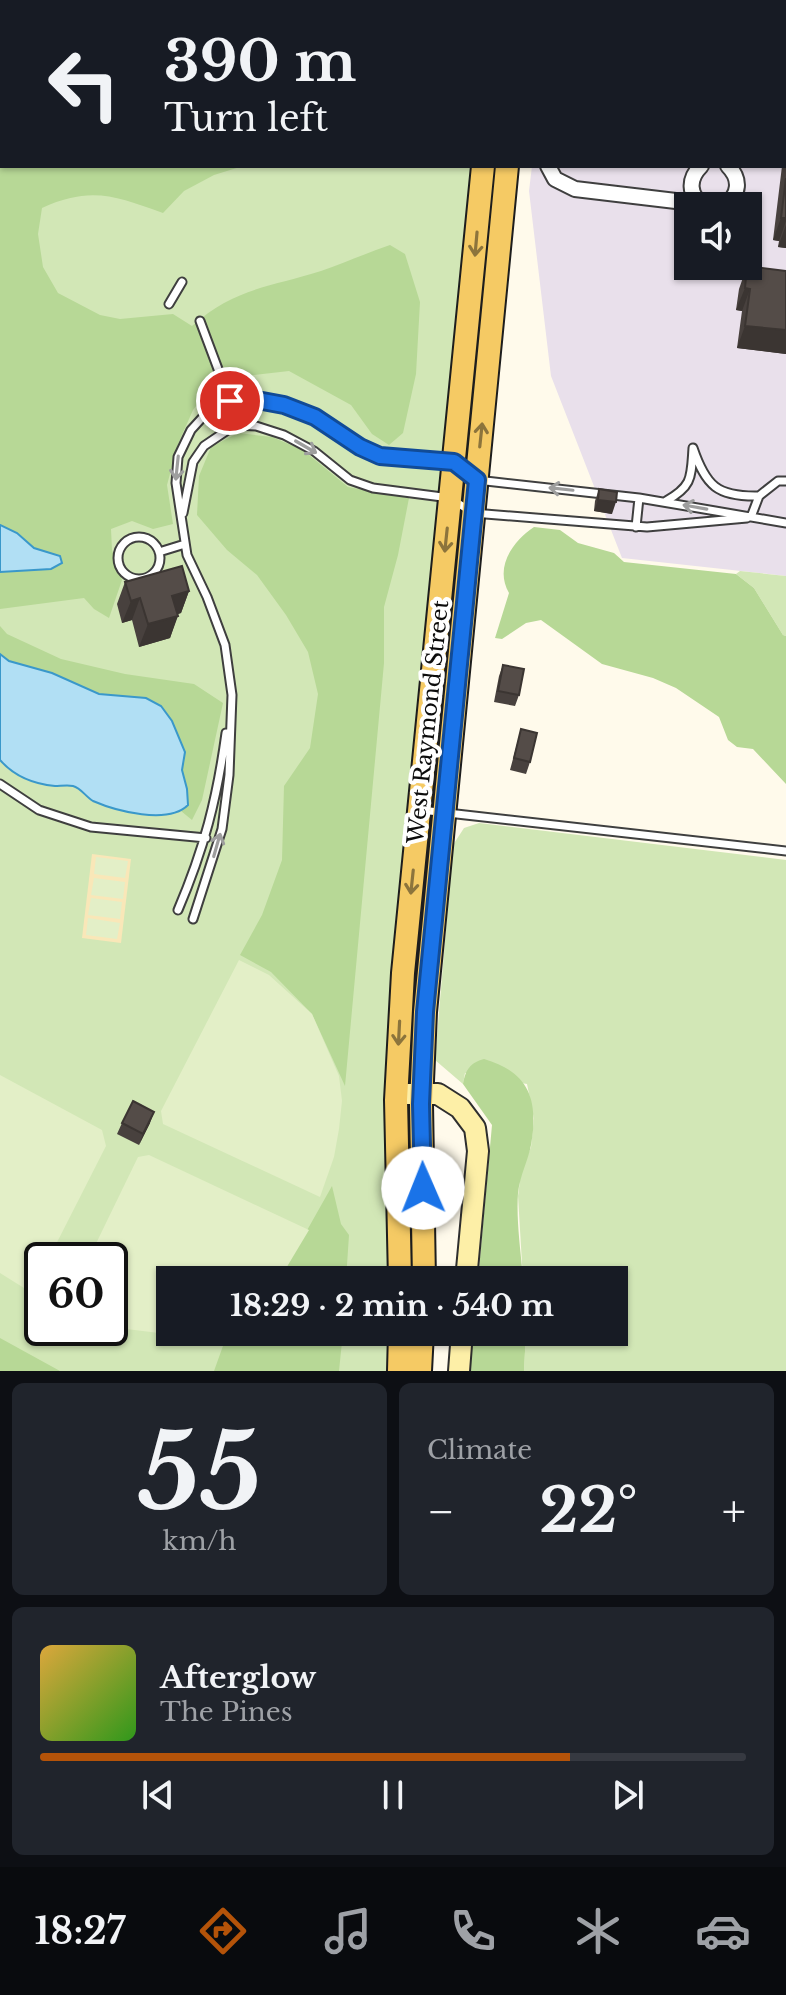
<!DOCTYPE html>
<html lang="en">
<head>
<meta charset="utf-8">
<style>
  :root { --surface:#171b24; --page:#20242c; --text:#f1f3f6; --muted:#9ea1a6; --line:#363941; --accent:#b45309 }
  body { margin:0; font-family:"Libre Baskerville",serif; background:var(--page); color:var(--text); height:100vh; display:flex; flex-direction:column; font-size:30px; white-space:nowrap }
  * { box-sizing:border-box; margin:0 }
  p { font-size:26px; color:var(--muted) }
  .icon { flex:none; width:44px; height:44px; fill:none; stroke:currentColor; stroke-width:2; stroke-linecap:round; stroke-linejoin:round }
  .map { position:relative; height:1371px; overflow:hidden }
  .panel { display:flex; flex-direction:column; gap:12px; padding:12px; background:#0d0f14; flex:1 }
  .panel>* { flex:none }
  .guide { position:absolute; left:0px; top:0px; width:786px; height:168px; box-shadow:0 2px 6px #0004; background:#171b24; color:var(--text); overflow:hidden }
  .fabs { position:absolute; left:674px; top:192px; display:grid; gap:16px }
  .fabs a { display:grid; place-items:center; width:88px; height:88px; border-radius:0px; background:var(--surface); box-shadow:0 2px 6px #0004; font-size:40px }
  .speed { position:absolute; left:24px; top:1242px; display:flex; gap:16px; font-size:40px; font-weight:700; text-align:center }
  .speed>* { display:grid; place-content:center; width:104px; height:104px; border-radius:50%; background:var(--surface); box-shadow:0 2px 6px #0004; line-height:1 }
  .speed .limit { border:4px solid #111; border-radius:12px; background:#fff; color:#111 }
  .pin { position:absolute; display:grid; place-items:center; width:68px; height:68px; color:#fff; margin:-34px; border:4px solid #fff; border-radius:50%; box-shadow:0 2px 8px #0007 }
  .me { position:absolute; width:88px; margin:-44px; rotate:359deg; stroke-linejoin:round; filter:drop-shadow(0 0 6px #0008) }
  .turn { display:flex; align-items:center; gap:28px; height:168px; padding:0 32px; font-size:36px }
  .turn .icon { width:104px; height:104px; stroke-width:2.5 }
  .turn b { display:block; font-size:56px; line-height:68px }
  .big { font-size:60px; font-weight:700; line-height:1.1 }
  .panel .widget { flex:1; display:flex; flex-direction:column; justify-content:center; gap:12px; min-width:0; padding:0 28px; border-radius:12px; background:var(--page) }
  .panel .dial { align-items:center; gap:0 }
  .dial b { font-size:104px; line-height:1 }
  .song { display:flex; align-items:center; gap:24px }
  .cover { width:96px; height:96px; border-radius:12px; background:linear-gradient(135deg,hsl(40 70% 55%),hsl(110 70% 35%)) }
  .played { height:8px; border-radius:4px; background:linear-gradient(90deg,var(--accent) 75%,var(--line) 75%) }
  .keys { display:flex; justify-content:space-around; direction:ltr }
  .heat { display:flex; justify-content:space-between; align-items:center; font-size:44px; direction:ltr }
  .panel .tiles { flex:1; display:grid; gap:12px; grid-template-columns:1fr 1fr }
  .widget:last-child { grid-column:span 2 }
  .trip { position:absolute; left:156px; top:1266px; width:472px; height:80px; border-radius:0px; background:var(--surface); box-shadow:0 2px 6px #0004; font-weight:700; line-height:80px; text-align:center }
  .tabs { display:flex; height:128px; justify-content:space-around; align-items:center; background:#090b0e; color:var(--muted) }
  .tabs .icon { width:56px; height:56px }
  .tabs .selected { color:var(--accent) }
  .tabs b { font-size:36px; color:var(--text) }
  .map>svg:first-child { display:block }
</style>
</head>
<body>
<div class="map">
<svg width="786" height="1371" viewBox="0 0 786 1371">
  <rect width="100%" height="100%" fill="#fffaeb"/>
  <path fill="#e9e0eb" fill-rule="evenodd" d="M551,0H786V576L622,558L551,376L529,191L532,166H784V2H551ZM688,206H748V266H688Z"/>
  <path fill="#d2e7b6" fill-rule="evenodd" d="M0,0H487L2,2V166H471L393,958L386,1101L391,1280H170V1332H389L388,1371H0ZM42,1260H110V1328H42Z
    M740,571L786,576V636L783,635L754,588L736,574Z
    M479,823L786,860V1371H524L526,1332H614V1280H523L518,1196L521,1172L531,1147L534,1119L527,1084L465,1073L463,1084L435,1060L453,845L464,828Z"/>
  <path fill="#b7d896" d="M290,0H437L290,2Z
    M0,78L2,166H243L214,175L184,191L163,213C115,196 91,186 42,208L38,234L43,267L58,293L100,315L120,319L173,314L192,326C234,288 271,287 321,271C344,263 367,253 390,245L405,254L420,302L416,374L403,433L389,445L372,434L351,405L289,371L253,375L213,384L193,410L178,444L167,485L173,524L153,529L132,521L111,529L112,550L122,580L109,618L94,609L84,598L0,609V572L51,569L60,556L34,548L17,533L0,525Z
    M238,433L272,437L303,450L348,487L409,498L398,555L384,607V663L345,1086L312,1014L271,972L240,955L262,915L282,860L284,786L310,748L318,694L308,652L286,615L257,575L227,550L197,515L199,476L211,447Z
    M534,527L560,530L578,543L614,553L624,562L736,574L754,588L783,635L786,636V784L753,749L737,747L728,740L719,717L676,688L653,678L602,664L541,620L526,623L502,639L495,638L509,593C494,567 513,541 534,527Z
    M0,626L7,634L61,659L125,674L194,684L223,703L202,800L192,820L181,811L188,805L187,789L182,770L185,752L172,721L161,706L146,698L99,694L52,673L9,661L0,654Z
    M484,1059C529,1072 539,1100 531,1145C528,1161 520,1175 518,1193C516,1221 521,1252 523,1280H478L492,1125L463,1084C466,1069 470,1063 484,1059Z
    M332,1186L341,1224L349,1235L346,1280H279Z
    M228,1332H343L339,1371H214Z
    M472,1332H526L524,1371H468Z
    M0,1338L60,1371H0Z"/>
  <path fill="#f9e7b8" d="M92,854L131,859L121,943L82,938Z"/>
  <path fill="#e3efc7" d="M96,857L128,861L125,878L94,874Z
    M94,878L125,882L123,899L91,895Z
    M91,898L122,902L120,919L88,915Z
    M88,918L120,923L117,939L86,935Z
    M239,960L269,975L312,1014L339,1076L342,1101L339,1129L334,1157L320,1197L163,1124L161,1111Z
    M0,1075L102,1130L106,1146L48,1260H42V1273L32,1293L0,1273Z
    M149,1155L309,1230L279,1280H170V1332L198,1333H159L110,1327V1260H88L138,1157Z"/>
  <path fill="#b1dff4" stroke="#3a98ca" stroke-width="2" d="M0,0H290V2H2V79Z
    M0,525L17,533L34,548L60,556L62,563L51,569L0,572Z
    M0,654L9,661L52,673L99,694L146,698L161,706L172,721L185,752L182,770L187,789L188,805C168,825 116,811 93,801C86,797 81,788 73,786C68,785 60,786 55,786C33,784 14,776 0,760Z"/>
  <g fill="none" stroke-linecap="round" stroke-linejoin="round">
    <g stroke="#3f3f3f" stroke-width="11">
      <path id="lane" d="M753,2V0
        M169,304L182,282
        M200,321L230,401L235,425
        M666,501C693,486 691,477 693,448C706,486 717,497 759,496
        M183,513L193,462L204,446L235,425L256,426L284,435L314,451L350,480L373,488L450,498L473,513L647,527L747,518
        M751,517L759,496L778,481H786
        M636,527L639,498
        M118 558a21 21 0 1 1 42 0a21 21 0 1 1-42 0Z
        M159,552L185,544
        M0,784L39,810L91,827L206,838
        M421,810L786,851
        M178,910C204,849 217,799 226,733
        M193,919L222,829L229,775L232,695L225,645L207,597L187,555L176,483L178,457L191,430L212,407L230,401L257,400L284,405L315,417L360,447L380,456L454,462L477,480L639,498L786,523"/>
    </g>
    <g stroke="#3f3f3f" stroke-width="18">
      <path id="street" d="M565,2V0
        M548,166L555,179L575,189L701,204
        M701,166C688,179 688,195 704,206
        M724,206C740,195 741,179 728,166"/>
    </g>
    <g stroke="#2e2e2e" stroke-width="24">
      <path id="secondary" d="M397,1094H438L460,1108L475,1128L478,1151L466,1280
        M459,1371L462,1332"/>
    </g>
    <g stroke="#1d1d1d" stroke-width="26">
      <path id="primary" d="M499,2V0
        M523,2L524,0
        M400,1280L396,1100L403,973L483,166
        M424,1280L421,1104L425,1012L507,166
        M399,1371L400,1332
        M420,1371L422,1332"/>
    </g>
    <use href="#lane" stroke="#fff" stroke-width="7"/>
    <use href="#street" stroke="#fff" stroke-width="14"/>
    <use href="#secondary" stroke="#fdefa7" stroke-width="20"/>
    <use href="#primary" stroke="#f5ca64" stroke-width="22"/>
  </g>
  <path fill="#48413e" d="M786,134V248L778,247L779,241L773,240L782,166H784Z
    M747,266L786,271V354L737,348L742,311L736,310L739,289Z
    M599,489L612,514L594,511L595,501Z
    M125,582L189,591L181,613L178,614L170,638L139,647L132,620L122,623L117,604Z
    M503,665L519,695L515,706L494,702L499,676Z
    M521,729L530,762L526,774L510,770Z
    M122,1123H150L139,1145L117,1134Z"/>
  <path fill="#3b3532" d="M781,218H786V221L779,241L773,240Z
    M786,225V248L778,247Z
    M745,288L750,289L742,311L736,310Z
    M745,326L786,330V354L737,348Z
    M598,500L616,502L612,514L594,511Z
    M189,591L181,613L164,618L172,596Z
    M140,598L132,620L122,623L131,601Z
    M178,616L170,638L139,647L148,624Z
    M154,1112L150,1123L139,1145L143,1134Z"/>
  <path fill="#544c48" stroke="#3b3532" stroke-width="2" d="M786,178V218H781Z
    M747,266L786,271V330L745,326L750,289L745,288Z
    M599,489L617,492L616,502L598,500Z
    M182,566L189,591L172,596L178,616L148,624L140,598L131,601L125,582Z
    M503,665L524,669L519,695L498,691Z
    M521,729L537,733L530,762L514,758Z
    M133,1101L154,1112L143,1134L122,1123Z"/>
  <defs><path id="oneway-shaft" d="M-6 0H5M1.5-3L5.5 0L1.5 3" fill="none" stroke-width="1.6" stroke-linecap="round" stroke-linejoin="round" transform="scale(2)"/></defs>
  <g stroke="#8c743c">
    <use href="#oneway-shaft" transform="translate(476 244) rotate(95)"/>
    <use href="#oneway-shaft" transform="translate(481 435) rotate(-84)"/>
    <use href="#oneway-shaft" transform="translate(446 540) rotate(96)"/>
    <use href="#oneway-shaft" transform="translate(412 882) rotate(96)"/>
    <use href="#oneway-shaft" transform="translate(399 1033) rotate(93)"/>
  </g>
  <g stroke="#9e9e9e">
    <use href="#oneway-shaft" transform="translate(306 447) rotate(30)"/>
    <use href="#oneway-shaft" transform="translate(177 468) rotate(96)"/>
    <use href="#oneway-shaft" transform="translate(561 489) rotate(-174)"/>
    <use href="#oneway-shaft" transform="translate(695 507) rotate(-170)"/>
    <use href="#oneway-shaft" transform="translate(217 845) rotate(-74)"/>
  </g>
  <g fill="none" stroke-linecap="round" stroke-linejoin="round">
    <g stroke="#114b97" stroke-width="20">
      <path id="route" d="M230,401L257,400L284,405L315,417L360,447L380,456L454,462L477,480L425,1012L421,1104L423,1188"/>
    </g>
    <use href="#route" stroke="#1a73e8" stroke-width="14"/>
  </g>
  <g text-anchor="middle" dominant-baseline="central" stroke-width="8" stroke-linejoin="round" paint-order="stroke">
    <g font-size="22" fill="#0c0c0c" stroke="#fff">
      <text transform="translate(428 722) rotate(-84)">West Raymond Street</text>
    </g>
  </g>
</svg>
<div class="fabs">
<a><svg class="icon" aria-label="sound" viewBox="0 0 24 24"><path d="M4 9h4l5-4v14l-5-4H4zM17 9q2 3 0 6"/></svg></a>
</div>
<div class="speed"><div class="limit">60</div></div>
<div class="pin" style="left:230px;top:401px;background:#d93025"><svg class="icon" aria-label="arrive" viewBox="0 0 24 24"><path d="M6 21V4h12l-3 4 3 4H6"/></svg></div>
<svg class="me" style="left:423px;top:1188px" viewBox="-20 -20 40 40"><circle r="19" fill="#fff"/><path d="M0-13L10 11 0 6-10 11z" fill="#1a73e8"/></svg>
<div class="trip">18:29 · 2 min · 540 m</div>
<div class="guide">
<div class="turn"><svg class="icon" aria-label="left" viewBox="0 0 24 24"><path d="M17 20v-9H6M10 6l-5 5 5 5"/></svg><div><b>390 m</b>Turn left</div></div>
</div>
</div>
<section class="panel">
<div class="tiles">
<div class="widget dial"><b>55</b><p>km/h</p></div>
<div class="widget"><p>Climate</p>
<div class="heat"><a>−</a><b class="big">22°</b><a>+</a></div>
</div>
<div class="widget">
<div class="song"><i class="cover"></i><div><b>Afterglow</b><p>The Pines</p></div></div>
<div class="played"></div>
<div class="keys"><svg class="icon" aria-label="previous" viewBox="0 0 24 24"><path d="M18 5L8 12l10 7zM5 5v14"/></svg><svg class="icon" aria-label="pause" viewBox="0 0 24 24"><path d="M8 5v14M16 5v14"/></svg><svg class="icon" aria-label="next" viewBox="0 0 24 24"><path d="M6 5l10 7-10 7zM19 5v14"/></svg></div>
</div>
</div>
</section>
<nav class="tabs">
<b>18:27</b>
<svg class="icon selected" aria-label="directions" viewBox="0 0 24 24"><path d="M12 3l9 9-9 9-9-9zM9 14v-3h6M13 9l2 2-2 2"/></svg>
<svg class="icon" aria-label="music" viewBox="0 0 24 24"><path d="M9 18V5l10-2v13"/><circle cx="6" cy="18" r="3"/><circle cx="16" cy="16" r="3"/></svg>
<svg class="icon" aria-label="phone" viewBox="0 0 24 24"><path d="M5 4h4l2 5-3 2q2 4 5 5l2-3 5 2v4C11 20 4 13 5 4z"/></svg>
<svg class="icon" aria-label="climate" viewBox="0 0 24 24"><path d="M12 3v18M4 7l16 10M4 17L20 7"/></svg>
<svg class="icon" aria-label="car" viewBox="0 0 24 24"><path d="M5 17H2v-5l4-1 3-4h7l3 4 3 1v5h-3M9 17h6M6 11h13"/><circle cx="7" cy="17" r="2"/><circle cx="17" cy="17" r="2"/></svg>
</nav>
</body>
</html>
